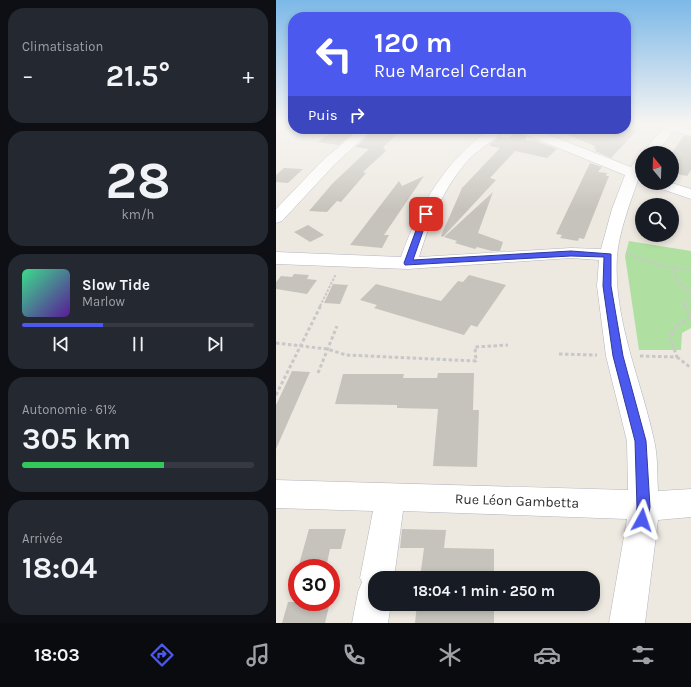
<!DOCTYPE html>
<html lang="fr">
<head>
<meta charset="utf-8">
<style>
  :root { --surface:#171b24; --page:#242831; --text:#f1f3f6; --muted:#9ea1a6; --line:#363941; --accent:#4c59ef }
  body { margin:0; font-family:Karla,sans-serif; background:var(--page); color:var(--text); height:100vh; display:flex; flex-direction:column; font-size:15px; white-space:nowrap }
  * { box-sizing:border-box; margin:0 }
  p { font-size:13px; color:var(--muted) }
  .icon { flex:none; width:22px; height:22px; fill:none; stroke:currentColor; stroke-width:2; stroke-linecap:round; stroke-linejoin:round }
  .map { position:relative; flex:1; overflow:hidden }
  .side { display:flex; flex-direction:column; gap:8px; padding:8px; background:#0d0f14; width:276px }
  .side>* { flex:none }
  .banner { position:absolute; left:12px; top:12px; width:343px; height:122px; border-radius:16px; box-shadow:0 2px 6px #0003; background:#4c59ef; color:#fff; overflow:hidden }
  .needle { width:26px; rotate:341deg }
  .buttons { position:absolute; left:359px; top:146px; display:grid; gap:8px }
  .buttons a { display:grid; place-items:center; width:44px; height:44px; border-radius:50%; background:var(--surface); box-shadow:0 2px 6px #0003; font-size:20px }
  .speed { position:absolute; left:12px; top:559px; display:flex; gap:8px; font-size:20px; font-weight:700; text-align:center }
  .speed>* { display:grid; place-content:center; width:52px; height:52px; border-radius:50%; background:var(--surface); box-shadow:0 2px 6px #0003; line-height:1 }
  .speed .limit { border:6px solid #d22; background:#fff; color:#111 }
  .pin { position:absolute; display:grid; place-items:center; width:34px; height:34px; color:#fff; margin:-17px; border-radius:8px; box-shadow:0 2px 6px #0006 }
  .me { position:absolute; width:44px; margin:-22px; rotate:5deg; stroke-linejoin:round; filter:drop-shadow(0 0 3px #0008) }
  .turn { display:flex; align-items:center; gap:14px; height:84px; padding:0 20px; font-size:18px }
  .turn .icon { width:52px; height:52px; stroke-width:2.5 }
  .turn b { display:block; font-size:28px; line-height:34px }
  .then { display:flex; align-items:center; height:38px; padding:0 20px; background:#0003; gap:8px; font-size:15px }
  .big { font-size:30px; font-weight:700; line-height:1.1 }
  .side .card { flex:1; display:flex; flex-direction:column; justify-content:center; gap:6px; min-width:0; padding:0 14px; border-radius:16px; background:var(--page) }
  .side .dial { align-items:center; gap:0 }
  .dial b { font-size:52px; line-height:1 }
  .song { display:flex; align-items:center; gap:12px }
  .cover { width:48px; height:48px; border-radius:6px; background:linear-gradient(135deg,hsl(150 70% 55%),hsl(270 70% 35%)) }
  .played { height:4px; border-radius:2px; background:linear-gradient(90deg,var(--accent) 35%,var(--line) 35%) }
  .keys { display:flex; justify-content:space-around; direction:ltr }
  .heat { display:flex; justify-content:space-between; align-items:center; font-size:22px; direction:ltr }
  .charge { height:6px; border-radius:3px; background:linear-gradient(90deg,#34c759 61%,var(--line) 0) }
  .trip { position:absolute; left:92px; top:571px; width:232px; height:40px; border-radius:16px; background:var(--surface); box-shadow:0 2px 6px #0003; font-weight:700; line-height:40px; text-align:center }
  .tabs { display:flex; height:64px; justify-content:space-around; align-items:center; background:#090b0e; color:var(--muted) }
  .tabs .icon { width:28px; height:28px }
  .tabs .on { color:var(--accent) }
  .tabs b { font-size:18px; color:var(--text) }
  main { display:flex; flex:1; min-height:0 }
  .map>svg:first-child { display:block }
</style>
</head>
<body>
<main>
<section class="side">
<div class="card"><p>Climatisation</p>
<div class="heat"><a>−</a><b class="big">21.5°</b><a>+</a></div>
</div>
<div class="card dial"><b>28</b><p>km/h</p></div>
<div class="card">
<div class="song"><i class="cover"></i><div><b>Slow Tide</b><p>Marlow</p></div></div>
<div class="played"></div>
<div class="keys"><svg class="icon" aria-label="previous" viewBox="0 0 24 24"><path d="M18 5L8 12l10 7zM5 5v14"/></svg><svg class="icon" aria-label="pause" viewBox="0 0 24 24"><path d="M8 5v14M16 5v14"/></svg><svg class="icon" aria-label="next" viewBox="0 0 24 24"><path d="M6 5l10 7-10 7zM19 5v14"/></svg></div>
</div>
<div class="card"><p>Autonomie · 61%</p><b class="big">305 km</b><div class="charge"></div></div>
<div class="card"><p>Arrivée</p><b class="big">18:04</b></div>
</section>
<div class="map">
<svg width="415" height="623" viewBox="0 0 415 623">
  <rect width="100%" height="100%" fill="#ede9e1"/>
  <path fill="#b0e0a1" d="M353,241L415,251V328L406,333L405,350H363L349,256Z"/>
  <path fill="#c6c3bc" d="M60,129H82L63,145L42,142Z
    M98,129H127L107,147L110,151L87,172L90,173L65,202L61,201L51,212L33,211L56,184L93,149L80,147Z
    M278,129H362L335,158L319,151L321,149H318L319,146Z
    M240,131L251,137L249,140L260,141L281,149L271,158L239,151L214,178L220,180L167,237L165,236L186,188L224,148L214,146V144L223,137L233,138Z
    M408,135L415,137V170L411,176L396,173V153Z
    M314,163L326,167L322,172L331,173L330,176H333L308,239L303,238L302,241L284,238L286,235L280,234Z
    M8,168L27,169L12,183L0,182V175Z
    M148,176L108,235H113L106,248L74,245L123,181L126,186Z
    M217,192L202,233L227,242L224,251H216L201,247L199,249L179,243L181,241L168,237Z
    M32,225L48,235L34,242L18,232Z
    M18,274L33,275L31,279L41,280L31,294L0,289V282L5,276L16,277Z
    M193,275L230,285L201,327L195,325L188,335L98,308L101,305L84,300L100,284L165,301L182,281L187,282Z
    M57,284L72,285L64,304L48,303Z
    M16,371L34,372L0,449V405Z
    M162,373H198L197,410H203L201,467L157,466L162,409L121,408V405L59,404L67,374H128L127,378H161Z
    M33,529H70L65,549H54L50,568H22Z
    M126,529L170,530L168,548L218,549V578H144L148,548H124Z
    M12,602H54L49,623H6Z
    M141,604H218V623H139Z"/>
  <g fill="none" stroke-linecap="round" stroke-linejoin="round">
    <g stroke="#b4b5bf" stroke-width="1">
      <path id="street" d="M380,123H404L403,124L415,128V136L398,131L380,153H366L388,127Z
        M84,129H97L58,165L6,221L0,223V209L48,159Z
        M214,129H228C221,139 203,149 193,159C168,187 154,221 143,257L295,248L325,249L336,209L349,175L243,132L241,129H258L355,167L361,159L366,158V181L362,180C354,203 343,232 341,256C337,320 365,379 378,440C382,456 381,475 382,491L415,489V517L382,520L369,623H333L351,519L127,511L118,578H99V604H115L112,623H76L82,592L86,582L84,578L97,511L0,508V480L352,490L351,441L330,356L321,286L323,260L295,258L132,269L0,264V252L125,257C143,206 169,161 214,129Z
        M375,183H396L415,189V199L377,186Z"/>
    </g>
    <path stroke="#c8c8c8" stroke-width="1.5" stroke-dasharray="2 1.5" stroke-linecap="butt" d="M0,135L17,123"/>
    <path stroke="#c8c8c8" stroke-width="2" stroke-dasharray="2.5 1.5" stroke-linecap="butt" d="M350,253L386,266L415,270
      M397,269L402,282L415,291
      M44,306L60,274
      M409,306L408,301L415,297"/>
    <path stroke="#c8c8c8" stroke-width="3" stroke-dasharray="3.5 2.5" stroke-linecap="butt" d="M408,305L415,316
      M0,343L51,349L70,355L200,361L199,347L232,345
      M283,354L321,355
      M364,356L401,357L394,337L400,326L415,317
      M401,357L415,368
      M42,373L61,326
      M0,395L45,305"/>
    <use href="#street" fill="#fff" fill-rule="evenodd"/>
  </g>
  <linearGradient id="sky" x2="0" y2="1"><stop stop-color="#7cb8e8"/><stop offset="0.59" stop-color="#f7f5f2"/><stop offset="1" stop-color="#f7f5f2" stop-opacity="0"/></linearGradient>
  <rect width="415" height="210" fill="url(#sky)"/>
  <path fill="#4c59ef" stroke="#313a9b" d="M150,212L153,214L137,260L295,251L335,254V286L347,356L370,441L374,507L371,525L366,527L361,525L359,520L361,507L359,441L337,356L327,286L328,257L295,256L129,265L128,263L146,214Z"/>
  <g text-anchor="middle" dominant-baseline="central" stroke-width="3" stroke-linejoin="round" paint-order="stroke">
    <g font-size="14" fill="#2d2d2d" stroke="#fff">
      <text transform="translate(241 501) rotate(2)">Rue Léon Gambetta</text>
    </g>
  </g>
</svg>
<div class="buttons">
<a><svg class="needle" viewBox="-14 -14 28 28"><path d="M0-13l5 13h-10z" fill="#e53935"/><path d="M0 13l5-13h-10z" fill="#9ea1a6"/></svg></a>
<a><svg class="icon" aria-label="search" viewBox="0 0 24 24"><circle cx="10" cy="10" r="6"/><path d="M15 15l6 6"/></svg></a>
</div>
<div class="speed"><div class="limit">30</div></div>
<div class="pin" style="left:150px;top:214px;background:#d93025"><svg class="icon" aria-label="arrive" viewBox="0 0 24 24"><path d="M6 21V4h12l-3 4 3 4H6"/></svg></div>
<svg class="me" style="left:366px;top:520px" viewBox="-20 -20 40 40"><path d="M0-17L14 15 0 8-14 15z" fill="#4c59ef" stroke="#fff" stroke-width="4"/></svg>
<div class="trip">18:04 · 1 min · 250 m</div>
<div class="banner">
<div class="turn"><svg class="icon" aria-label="left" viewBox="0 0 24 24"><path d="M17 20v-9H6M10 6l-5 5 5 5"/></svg><div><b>120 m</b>Rue Marcel Cerdan</div></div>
<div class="then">Puis<svg class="icon" aria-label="right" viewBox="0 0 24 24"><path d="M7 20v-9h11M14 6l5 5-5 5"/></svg></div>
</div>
</div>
</main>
<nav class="tabs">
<b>18:03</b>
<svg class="icon on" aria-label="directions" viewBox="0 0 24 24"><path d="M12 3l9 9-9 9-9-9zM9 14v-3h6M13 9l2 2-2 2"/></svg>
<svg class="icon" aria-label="music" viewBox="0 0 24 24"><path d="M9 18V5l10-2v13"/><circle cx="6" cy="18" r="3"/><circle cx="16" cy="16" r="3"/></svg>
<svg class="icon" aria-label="phone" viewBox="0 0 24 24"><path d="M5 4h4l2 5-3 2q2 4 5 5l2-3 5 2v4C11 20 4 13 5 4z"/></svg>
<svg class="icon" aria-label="climate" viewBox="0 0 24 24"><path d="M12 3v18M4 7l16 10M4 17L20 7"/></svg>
<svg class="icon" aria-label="car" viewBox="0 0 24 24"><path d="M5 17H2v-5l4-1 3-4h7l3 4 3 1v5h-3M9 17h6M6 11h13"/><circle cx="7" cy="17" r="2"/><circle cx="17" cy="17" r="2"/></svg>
<svg class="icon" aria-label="filters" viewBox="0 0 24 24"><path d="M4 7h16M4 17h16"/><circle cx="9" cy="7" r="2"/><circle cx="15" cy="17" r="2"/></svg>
</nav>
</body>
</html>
